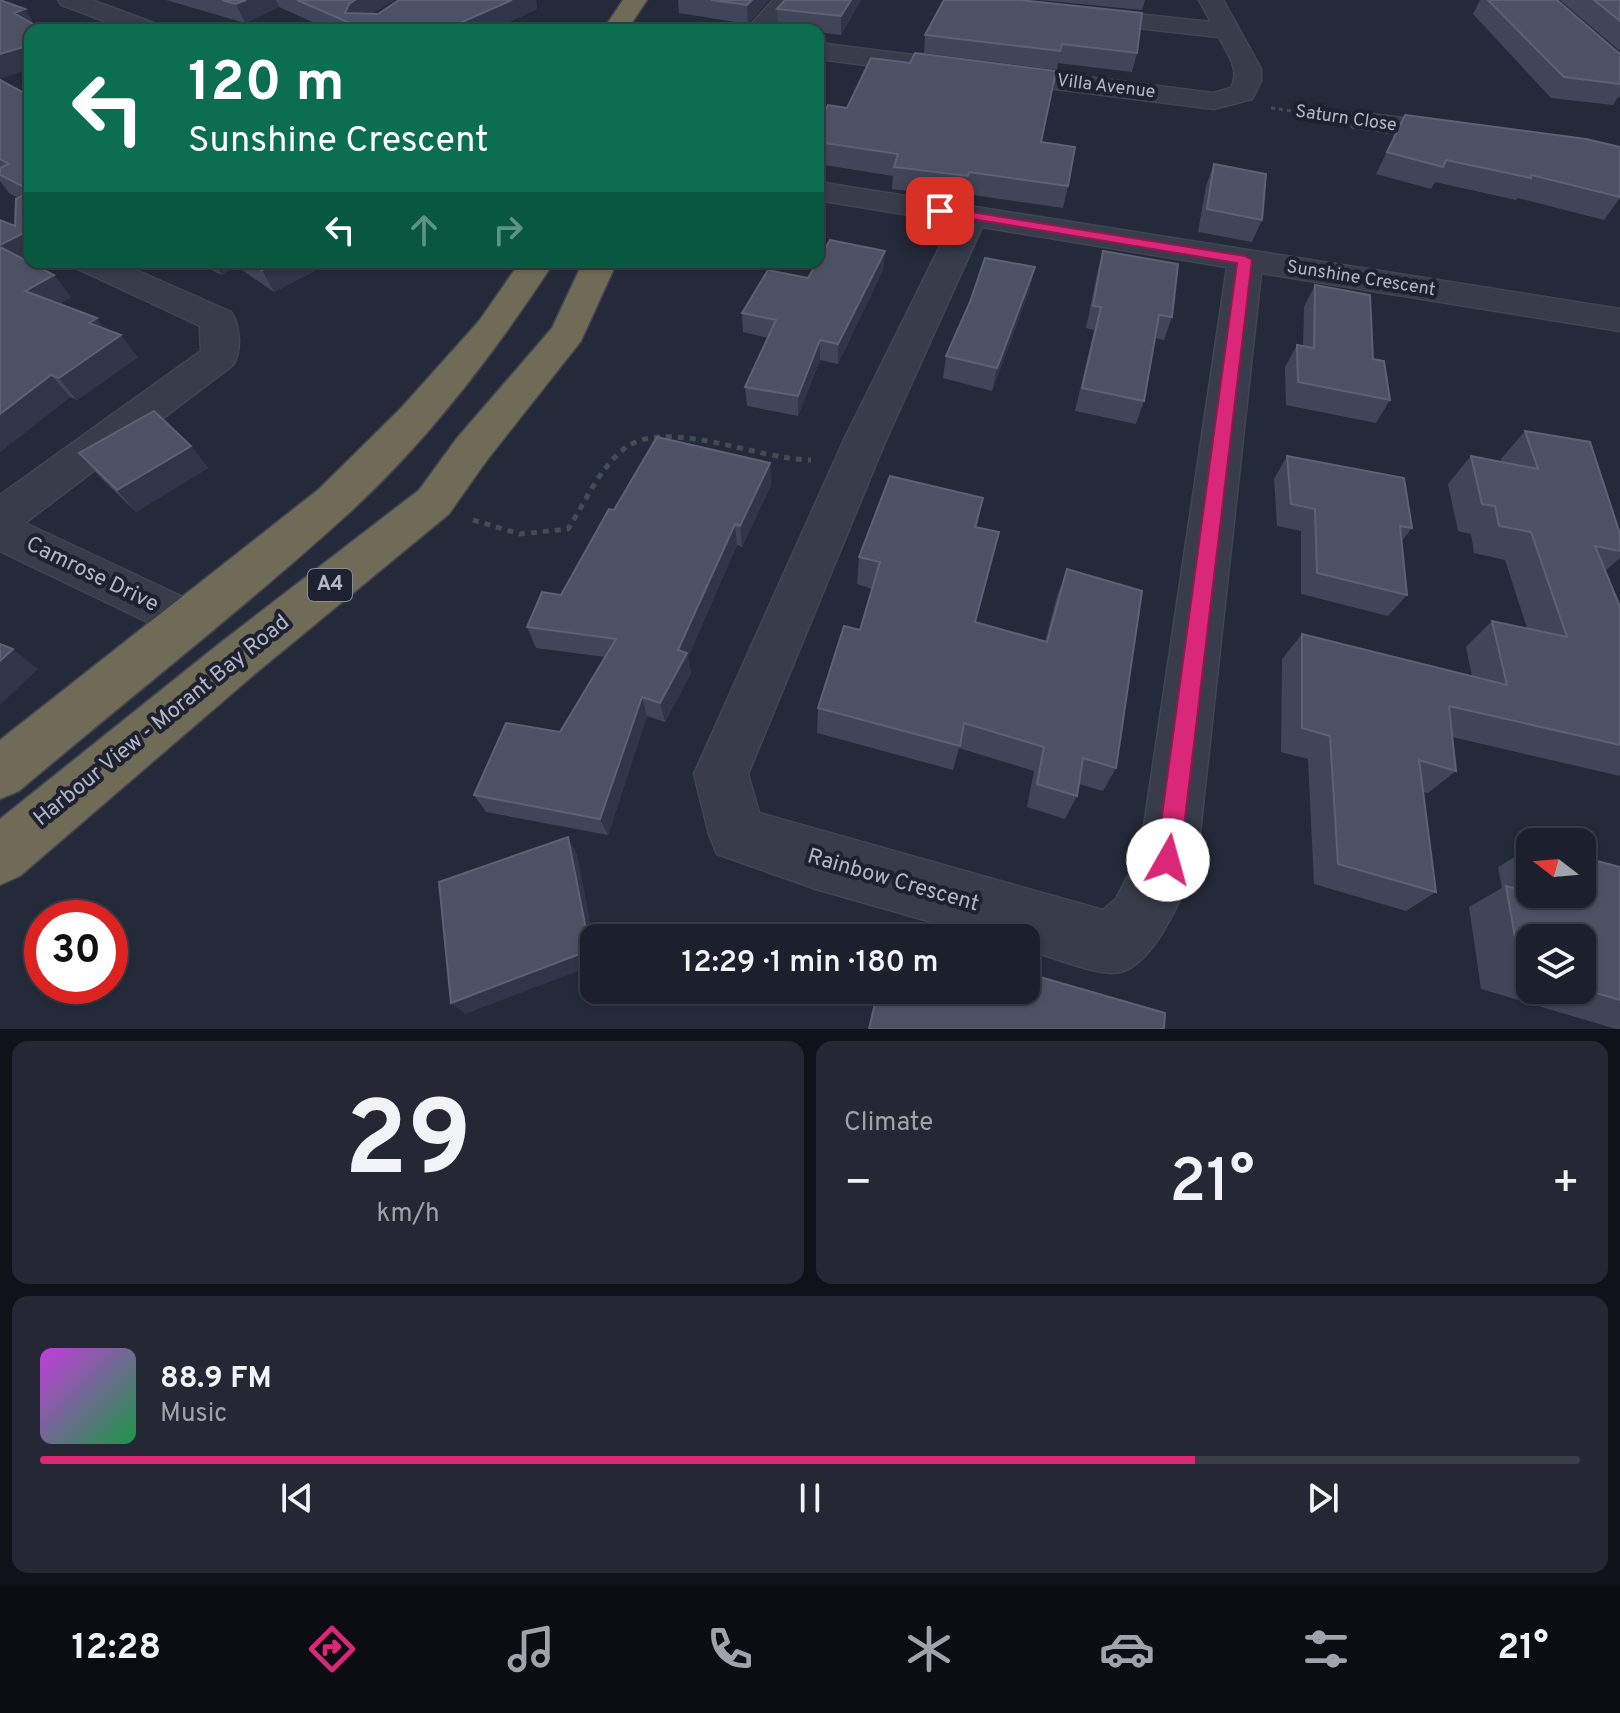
<!DOCTYPE html>
<html lang="en">
<head>
<meta charset="utf-8">
<style>
  :root { --surface:#1c202c; --page:#252834; --text:#f1f3f6; --muted:#a0a3a9; --line:#3a3e48; --accent:#db2777 }
  body { margin:0; font-family:Overpass,sans-serif; background:var(--page); color:var(--text); height:100vh; display:flex; flex-direction:column; font-size:30px; white-space:nowrap }
  * { box-sizing:border-box; margin:0 }
  p { font-size:26px; color:var(--muted) }
  .icon { flex:none; width:44px; height:44px; fill:none; stroke:currentColor; stroke-width:2; stroke-linecap:round; stroke-linejoin:round }
  .map { position:relative; height:1029px; overflow:hidden }
  .side { display:flex; flex-direction:column; gap:12px; padding:12px; background:#0f1218; flex:1 }
  .side>* { flex:none }
  .guide { position:absolute; left:24px; top:24px; width:800px; height:244px; border-radius:16px; box-shadow:0 2px 6px #0004,0 0 0 2px var(--line); background:#0b6e4f; color:#fff; overflow:hidden }
  .needle { width:52px; rotate:286deg }
  .buttons { position:absolute; left:1516px; top:828px; display:grid; gap:16px }
  .buttons a { display:grid; place-items:center; width:80px; height:80px; border-radius:16px; background:var(--surface); box-shadow:0 2px 6px #0004,0 0 0 2px var(--line); font-size:40px }
  .speed { position:absolute; left:24px; top:900px; display:flex; gap:16px; font-size:40px; font-weight:700; text-align:center }
  .speed>* { display:grid; place-content:center; width:104px; height:104px; border-radius:50%; background:var(--surface); box-shadow:0 2px 6px #0004,0 0 0 2px var(--line); line-height:1 }
  .speed .limit { border:12px solid #d22; background:#fff; color:#111 }
  .pin { position:absolute; display:grid; place-items:center; width:68px; height:68px; color:#fff; margin:-34px; border-radius:16px; box-shadow:0 4px 12px #0006 }
  .me { position:absolute; width:88px; margin:-44px; rotate:7deg; stroke-linejoin:round; filter:drop-shadow(0 0 6px #0008) }
  .turn { display:flex; align-items:center; gap:28px; height:168px; padding:0 32px; font-size:36px }
  .turn .icon { width:104px; height:104px; stroke-width:2.5 }
  .turn b { display:block; font-size:56px; line-height:68px }
  .lanes { display:flex; align-items:center; height:76px; padding:0 32px; background:#0003; justify-content:center; gap:40px; direction:ltr }
  .lanes .off { opacity:.35 }
  .big { font-size:60px; font-weight:600; line-height:1.1 }
  .side .tile { flex:1; display:flex; flex-direction:column; justify-content:center; gap:12px; min-width:0; padding:0 28px; border-radius:16px; background:var(--page) }
  .side .dial { align-items:center; gap:0 }
  .dial b { font-size:104px; line-height:1 }
  .song { display:flex; align-items:center; gap:24px }
  .cover { width:96px; height:96px; border-radius:12px; background:linear-gradient(135deg,hsl(290 70% 55%),hsl(140 70% 35%)) }
  .played { height:8px; border-radius:4px; background:linear-gradient(90deg,var(--accent) 75%,var(--line) 75%) }
  .keys { display:flex; justify-content:space-around; direction:ltr }
  .heat { display:flex; justify-content:space-between; align-items:center; font-size:44px; direction:ltr }
  .side .tiles { flex:1; display:grid; gap:12px; grid-template-columns:1fr 1fr }
  .tile:last-child { grid-column:span 2 }
  .trip { position:absolute; left:580px; top:924px; width:460px; height:80px; border-radius:16px; background:var(--surface); box-shadow:0 2px 6px #0004,0 0 0 2px var(--line); font-weight:600; line-height:80px; text-align:center }
  .menu { display:flex; height:128px; justify-content:space-around; align-items:center; background:#0b0d12; color:var(--muted) }
  .menu .icon { width:56px; height:56px }
  .menu .active { color:var(--accent) }
  .menu b { font-size:36px; color:var(--text) }
  .map>svg:first-child { display:block }
</style>
</head>
<body>
<div class="map">
<svg width="1620" height="1029" viewBox="0 0 1620 1029">
  <rect width="100%" height="100%" fill="#252a3a"/>
  <g fill="none" stroke-linecap="round" stroke-linejoin="round">
    <g stroke="#424553" stroke-width="3">
      <path id="street" d="M58,0H92L159,25L162,30H128L62,5Z
        M773,0H798L771,30H746Z
        M1199,0H1223L1261,69V81L1252,99L1214,109L818,59V43L1213,93L1231,88C1241,70 1227,53 1219,37L1082,22L1074,20L1070,15L1074,10L1082,8L1211,22Z
        M1362,113L1459,125L1469,128L1473,134L1469,140L1459,143L1352,127L1348,121L1352,115Z
        M818,182L1620,309V331L1261,273L1197,860C1184,891 1152,976 1110,973C1088,972 1049,956 1026,949V938H988L816,889L717,854L709,834L694,774L843,442L952,222L818,200ZM982,227L1227,267L1140,853L1116,899L1103,910L759,813L748,774L885,442Z
        M73,262H118L231,312C240,325 242,351 233,365L25,523L202,606L209,620L202,634L185,640L0,551V495L201,351L200,326L78,269Z"/>
    </g>
    <g stroke="#414452" stroke-width="3">
      <path id="highway" d="M623,0H647L627,30H603Z
        M520,262H554C497,350 425,444 348,514C242,610 128,699 19,791L0,799V740L319,489L401,408L479,321Z
        M583,262H617L581,341L487,460L449,514L256,673L20,876L0,885V819L220,643L419,490L457,438L552,328Z"/>
    </g>
    <path stroke="#404e53" stroke-width="3" stroke-dasharray="4 4" stroke-linecap="butt" d="M1271,108L1329,116"/>
    <path stroke="#404e53" stroke-width="5" stroke-dasharray="6 6" stroke-linecap="butt" d="M473,520L520,534L568,529C584,504 600,467 625,448C667,417 759,460 811,460"/>
    <use href="#street" fill="#383c4b" fill-rule="evenodd"/>
    <use href="#highway" fill="#706b56" fill-rule="evenodd"/>
  </g>
  <path fill="#404658" fill-rule="evenodd" d="M166,0H395L371,14H378L399,0H536L537,9L492,30H330L279,7L245,23Z
    M678,0H769L748,24L679,13Z
    M785,0H861L841,35L818,32V30H801L778,27L777,9Z
    M944,0L1137,53L1132,72L1058,63L1057,70L924,53L925,35Z
    M1040,0H1145L1142,10Z
    M1480,0H1557L1620,54V98L1618,97L1613,105L1551,98L1473,14Z
    M1560,0H1620V51L1561,1Z
    M0,80L30,96V260L28,262L54,275L71,297L59,304L105,329L138,357L77,400L70,397L0,452L18,198L9,193L0,181Z
    M1405,115L1620,147V198L1604,220L1518,198L1516,200L1435,182L1431,189L1376,174Z
    M818,122L1041,142L1068,186L1063,208L966,194L965,198L892,189L893,176L818,164Z
    M1214,164L1262,220L1252,242L1198,232L1206,186Z
    M885,251L883,270L838,364L820,360L798,416L747,406L745,387L768,338L743,332L742,313L808,278Z
    M1103,251L1172,317L1164,340L1155,338L1144,401L1136,424L1075,411L1094,330L1086,328L1097,274Z
    M194,262H330V263L274,292L236,266L222,275Z
    M1315,285L1373,359L1390,400L1376,423L1286,405L1285,367L1297,345L1303,346L1304,307Z
    M1030,289L992,391L943,378L946,356L970,302Z
    M1525,431L1620,534V558L1605,571L1620,607V776L1452,737L1456,771L1428,793L1423,792L1436,892L1406,911L1314,884L1308,759L1281,752L1282,659L1302,634L1472,676L1466,647L1492,621L1527,628L1505,560L1474,553L1471,534L1458,531L1448,484L1471,456L1502,462L1501,459Z
    M191,446L208,468L136,512L99,476L79,453Z
    M1287,456L1412,528L1401,542L1407,595L1388,616L1301,594V531L1277,526L1274,479Z
    M770,463L771,485L742,547L737,545L688,657L691,673L665,722L647,716L608,835L486,812L474,795L560,732L605,657L536,648L527,627L561,595L614,510Z
    M983,498L977,527L975,623L1045,642L1057,596L1067,569L1116,768L1103,791L1079,784L1077,796L1065,819L1027,807L1034,771L959,748L953,770L817,733L818,708L860,630L872,589L857,584L859,557Z
    M1530,848V894H1582L1620,867V1029H1616L1481,989L1469,907L1502,888L1498,867ZM1530,938H1582V990H1530Z"/>
  <path fill="#303547" d="M246,0H276L279,7L245,23L236,4Z
    M355,0H395L356,22L345,13L349,4Z
    M512,0H536L537,9L492,30H444Z
    M752,0H769L748,24L747,5Z
    M851,0H861L841,35V16Z
    M25,9L37,28L14,13Z
    M30,45V69L0,79V54Z
    M30,230V260L15,268L0,249V245Z
    M885,251L883,270L838,364V344Z
    M214,262H233L236,266L222,275Z
    M279,262H330V263L274,292L262,270Z
    M1035,267L1030,289L992,391L997,368Z
    M54,275L71,297L42,313L25,291Z
    M97,318L113,340L89,323Z
    M121,335L138,357L77,400L59,378Z
    M820,340V360L798,416V396Z
    M51,375L70,397L0,452V414Z
    M191,446L208,468L136,512L117,490Z
    M770,463L771,485L742,547L740,526Z
    M735,524L737,545L688,657L691,673L665,722L660,703L678,650Z
    M13,649L38,669L0,705V661Z
    M642,697L647,716L608,835L600,819Z
    M568,837L577,854L594,941V965L465,1014L451,1003Z"/>
  <path fill="#4c5264" stroke="#5c6273" stroke-width="2" d="M0,0L25,9L14,13L43,30H30V45L0,54Z
    M222,0H246L236,4Z
    M297,0H355L349,4L345,13L378,14L399,0H512L444,30H366Z
    M711,0H752L747,5Z
    M785,0H851L841,16L777,9Z
    M944,0H1020L1142,13L1137,53L1062,44L1060,51L925,35Z
    M1488,0H1557L1620,54V84L1564,77Z
    M1594,0H1620V21Z
    M915,53L1056,71L1041,142L1075,147L1068,186L969,172L968,176L894,167L898,154L818,142V122L828,105L847,108L871,58L910,63Z
    M0,80L30,96V190L0,175V168L9,164L0,159Z
    M1405,115L1586,139L1620,147V197L1531,175V178L1446,160L1443,167L1387,152Z
    M1214,164L1266,174L1262,220L1207,209Z
    M30,192V230L0,245V220L15,226L16,199Z
    M830,240L885,251L838,344L820,340L798,396L745,387L776,320L742,313L768,270L808,278Z
    M0,247L54,275L25,291L97,318L89,323L121,335L59,378L51,375L0,414Z
    M1103,251L1178,264L1172,317L1159,315L1144,401L1082,388L1101,307L1093,306Z
    M985,258L1035,267L997,368L946,356L970,302Z
    M250,262H279L262,270Z
    M1315,285L1370,295L1373,359L1384,361L1390,400L1298,382L1297,345L1314,348Z
    M154,411L191,446L117,490L79,453Z
    M1525,431L1590,442L1620,534V551L1595,546L1620,607V745L1449,706L1456,771L1419,760L1436,892L1338,864L1330,736L1302,728V634L1507,685L1492,621L1567,637L1531,532L1499,526L1495,506L1482,504L1471,456L1538,469Z
    M657,437L770,463L740,526L735,524L678,650L687,653L660,703L642,697L600,819L474,795L506,723L560,732L616,639L527,627L542,592L561,595L609,509L614,510Z
    M1287,456L1404,478L1412,528L1400,526L1407,595L1317,573L1315,509L1291,504Z
    M890,476L983,498L975,527L999,532L975,622L1047,642L1067,569L1142,591L1116,768L1083,758L1077,796L1037,784L1044,747L964,723L960,746L818,708L844,626L860,630L880,562L859,557Z
    M0,644L13,649L0,661Z
    M568,837L590,950L451,1003L439,882Z
    M1582,857L1620,867V1000L1582,989V938H1530V974L1521,971L1506,886L1530,892V894H1539L1546,896V894H1582Z
    M891,930L919,938H889Z
    M1026,973L1165,1013L1164,1029H869L878,990H1026Z"/>
  <path fill="#db2777" stroke="#8e194d" stroke-width="2" d="M940,207L1245,256L1252,260L1180,860L1177,868L1168,872L1160,868L1156,860L1237,263L936,213V208Z"/>
  <g text-anchor="middle" dominant-baseline="central" stroke-width="8" stroke-linejoin="round" paint-order="stroke">
    <g font-size="18" fill="#b4b7c6" stroke="#1e212f">
      <text transform="translate(1106 87) rotate(7)">Villa Avenue</text>
      <text transform="translate(1346 119) rotate(8)">Saturn Close</text>
      <text transform="translate(1361 279) rotate(9)">Sunshine Crescent</text>
    </g>
    <rect fill="#1e212f" stroke="#878a99" stroke-width="2" x="308" y="569" width="44" height="32" rx="6"/>
    <g font-size="20" font-weight="bold" fill="#b4b7c6">
      <text x="330" y="585">A4</text>
    </g>
    <g font-size="22" fill="#b4b7c6" stroke="#1e212f">
      <text transform="translate(92 575) rotate(26)">Camrose Drive</text>
      <text transform="translate(162 721) rotate(-39)">Harbour View - Morant Bay Road</text>
      <text transform="translate(893 881) rotate(16)">Rainbow Crescent</text>
    </g>
  </g>
</svg>
<div class="buttons">
<a><svg class="needle" viewBox="-14 -14 28 28"><path d="M0-13l5 13h-10z" fill="#e53935"/><path d="M0 13l5-13h-10z" fill="#a0a3a9"/></svg></a>
<a><svg class="icon" aria-label="layers" viewBox="0 0 24 24"><path d="M12 4l9 5-9 5-9-5zM3 14l9 5 9-5"/></svg></a>
</div>
<div class="speed"><div class="limit">30</div></div>
<div class="pin" style="left:940px;top:211px;background:#d93025"><svg class="icon" aria-label="arrive" viewBox="0 0 24 24"><path d="M6 21V4h12l-3 4 3 4H6"/></svg></div>
<svg class="me" style="left:1168px;top:860px" viewBox="-20 -20 40 40"><circle r="19" fill="#fff"/><path d="M0-13L10 11 0 6-10 11z" fill="#db2777"/></svg>
<div class="trip">12:29 · 1 min · 180 m</div>
<div class="guide">
<div class="turn"><svg class="icon" aria-label="left" viewBox="0 0 24 24"><path d="M17 20v-9H6M10 6l-5 5 5 5"/></svg><div><b>120 m</b>Sunshine Crescent</div></div>
<div class="lanes"><svg class="icon" aria-label="left" viewBox="0 0 24 24"><path d="M17 20v-9H6M10 6l-5 5 5 5"/></svg><svg class="icon off" aria-label="ahead" viewBox="0 0 24 24"><path d="M12 20V5M6 11l6-6 6 6"/></svg><svg class="icon off" aria-label="right" viewBox="0 0 24 24"><path d="M7 20v-9h11M14 6l5 5-5 5"/></svg></div>
</div>
</div>
<section class="side">
<div class="tiles">
<div class="tile dial"><b>29</b><p>km/h</p></div>
<div class="tile"><p>Climate</p>
<div class="heat"><a>−</a><b class="big">21°</b><a>+</a></div>
</div>
<div class="tile">
<div class="song"><i class="cover"></i><div><b>88.9 FM</b><p>Music</p></div></div>
<div class="played"></div>
<div class="keys"><svg class="icon" aria-label="previous" viewBox="0 0 24 24"><path d="M18 5L8 12l10 7zM5 5v14"/></svg><svg class="icon" aria-label="pause" viewBox="0 0 24 24"><path d="M8 5v14M16 5v14"/></svg><svg class="icon" aria-label="next" viewBox="0 0 24 24"><path d="M6 5l10 7-10 7zM19 5v14"/></svg></div>
</div>
</div>
</section>
<nav class="menu">
<b>12:28</b>
<svg class="icon active" aria-label="directions" viewBox="0 0 24 24"><path d="M12 3l9 9-9 9-9-9zM9 14v-3h6M13 9l2 2-2 2"/></svg>
<svg class="icon" aria-label="music" viewBox="0 0 24 24"><path d="M9 18V5l10-2v13"/><circle cx="6" cy="18" r="3"/><circle cx="16" cy="16" r="3"/></svg>
<svg class="icon" aria-label="phone" viewBox="0 0 24 24"><path d="M5 4h4l2 5-3 2q2 4 5 5l2-3 5 2v4C11 20 4 13 5 4z"/></svg>
<svg class="icon" aria-label="climate" viewBox="0 0 24 24"><path d="M12 3v18M4 7l16 10M4 17L20 7"/></svg>
<svg class="icon" aria-label="car" viewBox="0 0 24 24"><path d="M5 17H2v-5l4-1 3-4h7l3 4 3 1v5h-3M9 17h6M6 11h13"/><circle cx="7" cy="17" r="2"/><circle cx="17" cy="17" r="2"/></svg>
<svg class="icon" aria-label="filters" viewBox="0 0 24 24"><path d="M4 7h16M4 17h16"/><circle cx="9" cy="7" r="2"/><circle cx="15" cy="17" r="2"/></svg>
<b>21°</b>
</nav>
</body>
</html>
